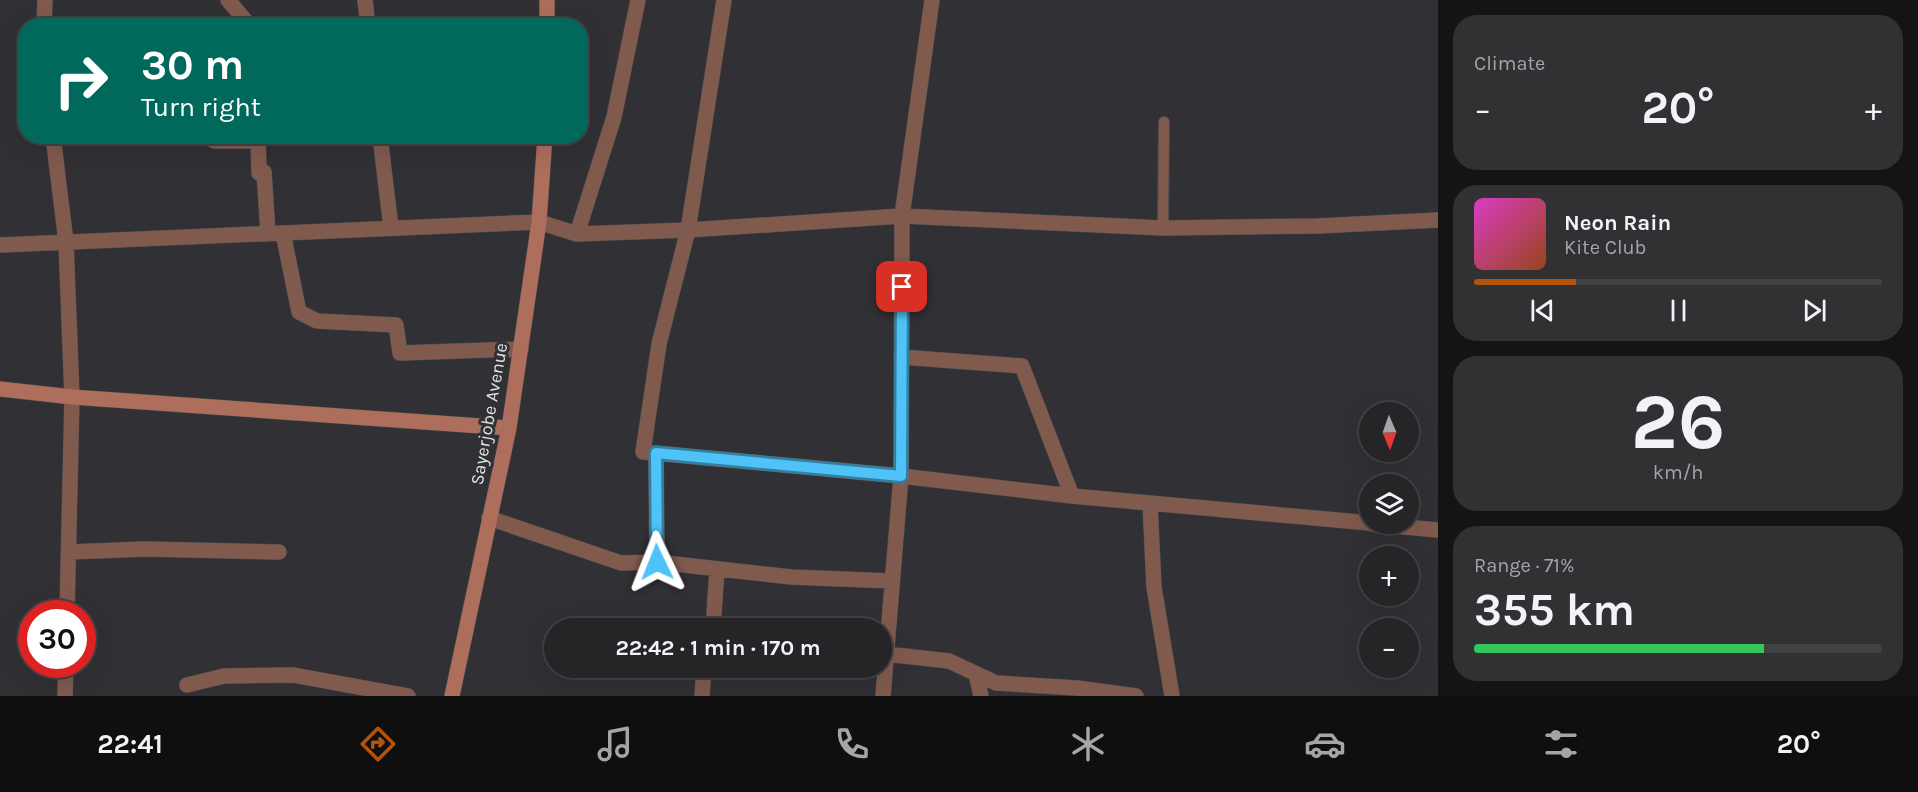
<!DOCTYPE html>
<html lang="en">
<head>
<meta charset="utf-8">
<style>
  :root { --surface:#252528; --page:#313134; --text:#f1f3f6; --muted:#a3a5a8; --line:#424245; --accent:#b45309 }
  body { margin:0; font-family:Karla,sans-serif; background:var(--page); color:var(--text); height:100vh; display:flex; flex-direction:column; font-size:22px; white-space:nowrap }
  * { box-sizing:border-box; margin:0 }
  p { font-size:20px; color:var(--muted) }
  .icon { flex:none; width:33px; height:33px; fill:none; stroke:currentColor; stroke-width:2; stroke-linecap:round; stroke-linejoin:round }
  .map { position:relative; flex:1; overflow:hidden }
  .drawer { display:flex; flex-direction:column; gap:15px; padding:15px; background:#141416; width:480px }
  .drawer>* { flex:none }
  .guide { position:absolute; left:18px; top:18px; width:570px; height:126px; border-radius:24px; box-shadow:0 6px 24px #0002,0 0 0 2px var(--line); background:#00695c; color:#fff; overflow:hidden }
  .needle { width:39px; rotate:178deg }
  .fabs { position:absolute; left:1359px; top:402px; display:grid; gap:12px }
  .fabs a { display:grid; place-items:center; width:60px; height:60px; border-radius:50%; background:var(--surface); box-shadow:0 6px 24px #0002,0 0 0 2px var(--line); font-size:30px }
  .speed { position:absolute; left:18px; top:600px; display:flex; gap:12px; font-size:30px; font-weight:700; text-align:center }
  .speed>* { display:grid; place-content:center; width:78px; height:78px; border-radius:50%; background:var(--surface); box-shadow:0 6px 24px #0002,0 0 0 2px var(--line); line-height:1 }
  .speed .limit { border:9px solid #d22; background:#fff; color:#111 }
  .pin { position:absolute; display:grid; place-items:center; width:51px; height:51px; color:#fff; margin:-26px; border-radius:12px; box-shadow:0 3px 9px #0006 }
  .me { position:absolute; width:66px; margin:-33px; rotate:358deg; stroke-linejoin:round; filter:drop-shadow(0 0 4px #0008) }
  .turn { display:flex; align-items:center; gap:21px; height:126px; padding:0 24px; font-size:27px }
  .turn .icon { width:78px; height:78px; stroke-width:2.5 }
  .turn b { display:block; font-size:42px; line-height:51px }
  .big { font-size:45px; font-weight:700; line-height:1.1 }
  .drawer .widget { flex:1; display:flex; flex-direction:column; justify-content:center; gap:9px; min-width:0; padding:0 21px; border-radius:24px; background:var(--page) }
  .drawer .dial { align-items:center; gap:0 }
  .dial b { font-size:78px; line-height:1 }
  .song { display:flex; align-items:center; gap:18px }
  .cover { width:72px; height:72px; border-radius:9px; background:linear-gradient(135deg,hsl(310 70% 55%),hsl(20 70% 35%)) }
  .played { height:6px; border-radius:3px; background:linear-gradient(90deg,var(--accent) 25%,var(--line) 25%) }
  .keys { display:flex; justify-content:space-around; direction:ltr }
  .heat { display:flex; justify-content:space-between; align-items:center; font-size:33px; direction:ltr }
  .charge { height:9px; border-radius:4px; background:linear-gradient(90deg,#34c759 71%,var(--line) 0) }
  .trip { position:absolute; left:544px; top:618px; width:348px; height:60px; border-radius:30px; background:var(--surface); box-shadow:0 6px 24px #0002,0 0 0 2px var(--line); font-weight:700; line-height:60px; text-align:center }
  .tab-bar { display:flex; height:96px; justify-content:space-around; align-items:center; background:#0f0f10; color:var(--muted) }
  .tab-bar .icon { width:42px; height:42px }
  .tab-bar .current { color:var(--accent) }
  .tab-bar b { font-size:27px; color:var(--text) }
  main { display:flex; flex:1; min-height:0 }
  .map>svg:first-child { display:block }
</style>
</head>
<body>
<main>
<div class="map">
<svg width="1438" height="696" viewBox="0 0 1438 696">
  <rect width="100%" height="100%" fill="#313135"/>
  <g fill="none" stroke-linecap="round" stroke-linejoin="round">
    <g stroke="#4d4d51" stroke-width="12">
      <path id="lane" d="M1163,228L1164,122"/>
    </g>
    <g stroke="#4d4d51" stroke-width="16">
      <path id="street" d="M228,0L250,26
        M365,0L368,26
        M724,0L688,230L659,344L643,452L901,476L1072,496L1370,523
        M44,26L45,0
        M53,136L66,242L72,397L67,614
        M205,136L215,141H258
        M258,136L259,173L264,172L268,234
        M380,136L391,228
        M283,233L299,312L317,321L396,325L400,353L521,349
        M577,234L614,117L638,0
        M0,245L539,222L577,234L688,230L902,216L1163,228L1317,226L1438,220
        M901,357L1022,366L1072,496
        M656,453L657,562
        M1150,503L1154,587L1172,696
        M489,518L621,563L657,562L791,577L892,581
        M1372,524L1438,530
        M69,552L145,549L279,552
        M713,628L717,569
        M886,654L949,661L996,683L1077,688L1136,696
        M976,674L981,696
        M187,685L224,676L293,675L408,696
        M65,696L66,664
        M702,696L704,668
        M883,696L901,476L902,216L932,0"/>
    </g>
    <g stroke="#4d4d51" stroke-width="16">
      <path id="secondary" d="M547,26V0
        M0,389L72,397L509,428
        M452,696L509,428L539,222L545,136"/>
    </g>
    <use href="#lane" stroke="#815a4e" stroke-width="10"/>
    <use href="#street" stroke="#815a4e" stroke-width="15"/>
    <use href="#secondary" stroke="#ad6e5c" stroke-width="15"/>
  </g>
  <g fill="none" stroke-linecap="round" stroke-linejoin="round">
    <g stroke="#337fa1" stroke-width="15">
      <path id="route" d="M657,562L656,453L901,476L902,287"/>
    </g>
    <use href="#route" stroke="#4fc3f7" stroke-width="10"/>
  </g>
  <g text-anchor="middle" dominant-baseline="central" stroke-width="6" stroke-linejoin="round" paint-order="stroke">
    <g font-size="18" fill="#e2e2e4" stroke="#313135">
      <text transform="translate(489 414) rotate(-80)">Sayerjobe Avenue</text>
    </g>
  </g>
</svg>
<div class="fabs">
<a><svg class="needle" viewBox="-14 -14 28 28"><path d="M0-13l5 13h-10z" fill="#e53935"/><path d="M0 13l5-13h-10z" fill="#a3a5a8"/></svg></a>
<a><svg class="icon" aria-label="layers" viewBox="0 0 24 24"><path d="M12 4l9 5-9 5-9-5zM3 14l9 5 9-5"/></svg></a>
<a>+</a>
<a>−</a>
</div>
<div class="speed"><div class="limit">30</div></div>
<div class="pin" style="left:902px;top:287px;background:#d93025"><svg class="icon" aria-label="arrive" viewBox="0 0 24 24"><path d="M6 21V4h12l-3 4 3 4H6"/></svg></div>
<svg class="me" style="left:657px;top:562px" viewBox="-20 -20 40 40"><path d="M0-17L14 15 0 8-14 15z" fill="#4fc3f7" stroke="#fff" stroke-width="4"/></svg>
<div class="trip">22:42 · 1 min · 170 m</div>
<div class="guide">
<div class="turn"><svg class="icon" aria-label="right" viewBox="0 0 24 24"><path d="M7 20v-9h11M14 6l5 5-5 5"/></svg><div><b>30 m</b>Turn right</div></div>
</div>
</div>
<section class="drawer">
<div class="widget"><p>Climate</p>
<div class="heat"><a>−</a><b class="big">20°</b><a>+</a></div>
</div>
<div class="widget">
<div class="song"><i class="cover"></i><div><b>Neon Rain</b><p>Kite Club</p></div></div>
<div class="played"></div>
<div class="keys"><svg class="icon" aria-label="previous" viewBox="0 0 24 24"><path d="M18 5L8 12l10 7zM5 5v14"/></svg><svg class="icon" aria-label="pause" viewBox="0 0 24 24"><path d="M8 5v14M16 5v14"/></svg><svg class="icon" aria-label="next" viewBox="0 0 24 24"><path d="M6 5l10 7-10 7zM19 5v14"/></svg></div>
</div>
<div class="widget dial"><b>26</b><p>km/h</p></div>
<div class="widget"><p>Range · 71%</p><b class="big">355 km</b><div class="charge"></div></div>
</section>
</main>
<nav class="tab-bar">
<b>22:41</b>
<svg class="icon current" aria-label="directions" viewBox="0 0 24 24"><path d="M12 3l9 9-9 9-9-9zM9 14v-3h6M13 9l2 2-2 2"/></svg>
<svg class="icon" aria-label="music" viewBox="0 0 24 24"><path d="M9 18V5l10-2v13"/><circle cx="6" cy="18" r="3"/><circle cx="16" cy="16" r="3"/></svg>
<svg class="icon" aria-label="phone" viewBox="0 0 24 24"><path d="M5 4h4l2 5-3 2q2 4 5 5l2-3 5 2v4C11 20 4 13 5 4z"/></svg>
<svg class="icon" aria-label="climate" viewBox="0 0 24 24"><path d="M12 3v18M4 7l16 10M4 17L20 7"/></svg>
<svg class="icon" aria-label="car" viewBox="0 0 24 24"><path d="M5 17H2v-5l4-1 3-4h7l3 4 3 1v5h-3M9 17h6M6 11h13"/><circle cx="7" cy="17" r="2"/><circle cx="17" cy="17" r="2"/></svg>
<svg class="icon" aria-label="filters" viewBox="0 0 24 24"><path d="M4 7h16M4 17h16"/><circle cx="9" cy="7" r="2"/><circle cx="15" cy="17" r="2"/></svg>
<b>20°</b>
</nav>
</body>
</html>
